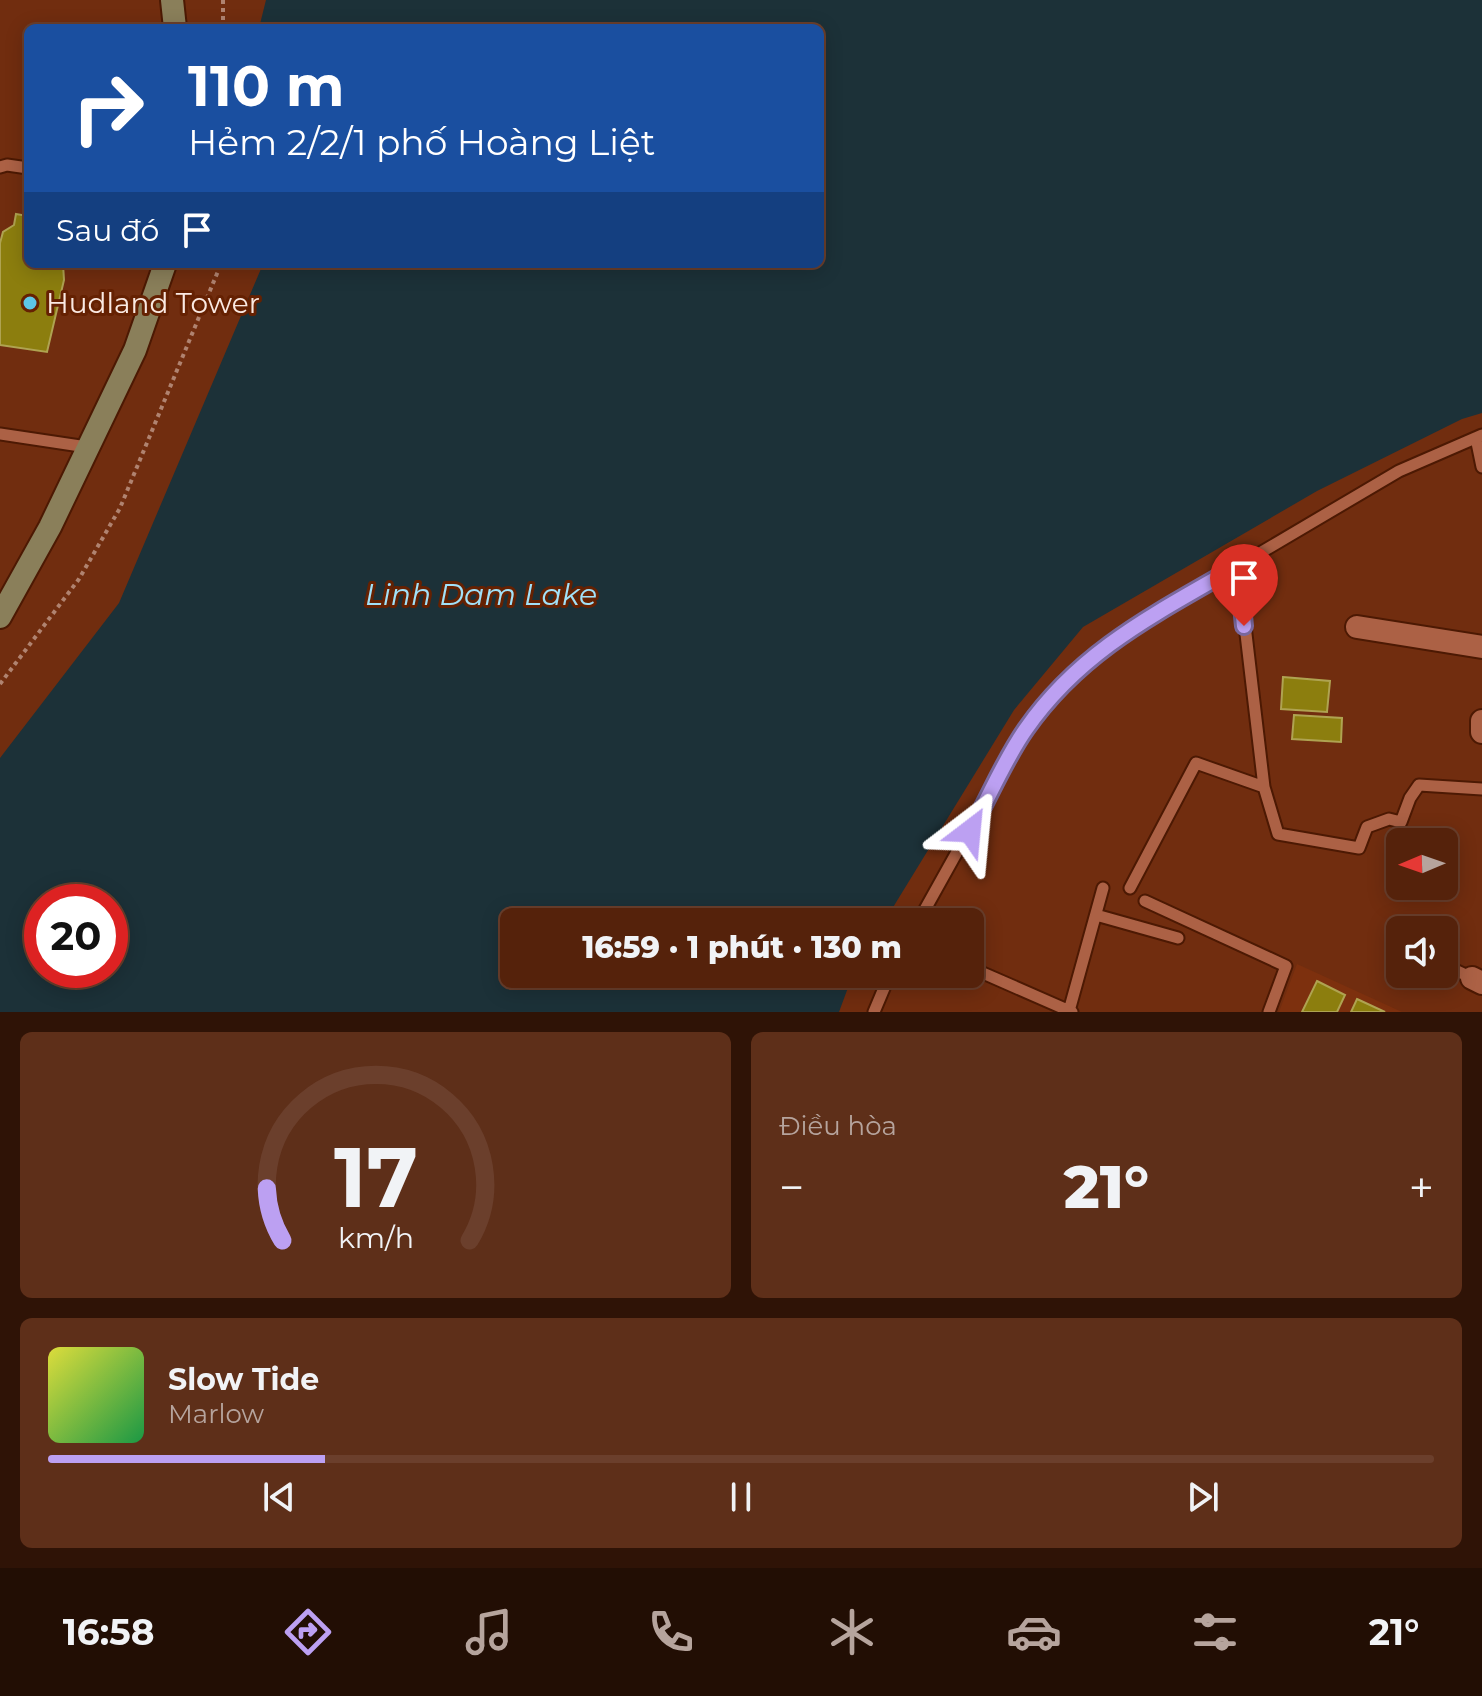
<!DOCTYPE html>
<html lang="vi">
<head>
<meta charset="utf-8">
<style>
  :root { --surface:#55220b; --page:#5e2f19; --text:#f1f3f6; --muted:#b6a49d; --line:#6b3f2c; --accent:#bca0f2 }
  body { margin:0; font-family:Montserrat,sans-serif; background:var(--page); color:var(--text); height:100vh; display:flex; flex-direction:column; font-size:30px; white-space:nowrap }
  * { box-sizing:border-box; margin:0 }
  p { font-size:26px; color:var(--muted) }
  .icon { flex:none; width:44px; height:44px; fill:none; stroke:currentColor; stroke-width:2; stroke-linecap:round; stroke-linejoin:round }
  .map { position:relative; height:1012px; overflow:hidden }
  .side { display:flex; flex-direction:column; gap:20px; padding:20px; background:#2f1306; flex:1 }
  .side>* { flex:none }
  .guide { position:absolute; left:24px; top:24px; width:800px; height:244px; border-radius:12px; box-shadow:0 4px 20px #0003,0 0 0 2px var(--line); background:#1a4fa0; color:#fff; overflow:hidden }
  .needle { width:52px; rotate:268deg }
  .fabs { position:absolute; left:1386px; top:828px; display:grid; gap:16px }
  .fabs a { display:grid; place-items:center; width:72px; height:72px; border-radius:12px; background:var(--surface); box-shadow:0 4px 20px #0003,0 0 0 2px var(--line); font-size:40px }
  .speed { position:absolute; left:24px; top:884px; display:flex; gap:16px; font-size:40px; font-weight:700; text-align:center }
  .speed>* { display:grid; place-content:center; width:104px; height:104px; border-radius:50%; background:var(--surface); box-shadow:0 4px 20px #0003,0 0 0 2px var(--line); line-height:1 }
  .speed .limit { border:12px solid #d22; background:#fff; color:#111 }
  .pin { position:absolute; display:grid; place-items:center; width:68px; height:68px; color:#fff; margin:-82px -34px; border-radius:50% 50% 50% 0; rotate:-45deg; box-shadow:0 0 8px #0007 }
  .pin .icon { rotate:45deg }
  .me { position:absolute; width:88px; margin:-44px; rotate:29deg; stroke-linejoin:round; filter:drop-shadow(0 0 6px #0008) }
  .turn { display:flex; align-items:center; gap:28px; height:168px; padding:0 32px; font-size:36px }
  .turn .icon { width:104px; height:104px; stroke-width:2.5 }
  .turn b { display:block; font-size:56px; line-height:68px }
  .then { display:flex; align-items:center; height:76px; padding:0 32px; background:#0003; gap:16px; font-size:30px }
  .big { font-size:60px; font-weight:800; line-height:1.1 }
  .side .card { flex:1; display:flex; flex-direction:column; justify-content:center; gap:12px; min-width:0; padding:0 28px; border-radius:12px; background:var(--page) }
  .side .dial { align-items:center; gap:0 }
  .dial svg { height:208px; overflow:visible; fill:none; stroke:var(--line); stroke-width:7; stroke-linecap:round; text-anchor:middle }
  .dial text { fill:var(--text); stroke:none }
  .song { display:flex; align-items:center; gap:24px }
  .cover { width:96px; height:96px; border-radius:12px; background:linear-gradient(135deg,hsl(60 70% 55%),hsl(140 70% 35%)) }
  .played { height:8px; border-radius:4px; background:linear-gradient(90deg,var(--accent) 20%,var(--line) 20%) }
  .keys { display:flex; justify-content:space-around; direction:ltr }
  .heat { display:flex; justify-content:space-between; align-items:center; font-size:44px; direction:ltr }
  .side .tiles { flex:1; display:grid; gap:20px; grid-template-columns:1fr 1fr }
  .card:last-child { grid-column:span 2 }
  .trip { position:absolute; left:500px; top:908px; width:484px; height:80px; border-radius:12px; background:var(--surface); box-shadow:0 4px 20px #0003,0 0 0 2px var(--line); font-weight:800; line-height:80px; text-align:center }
  .dock { display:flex; height:128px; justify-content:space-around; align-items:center; background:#220e04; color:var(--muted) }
  .dock .icon { width:56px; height:56px }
  .dock .active { color:var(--accent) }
  .dock b { font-size:36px; color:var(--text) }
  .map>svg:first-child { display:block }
</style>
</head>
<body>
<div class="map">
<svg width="1482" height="1012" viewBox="0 0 1482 1012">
  <rect width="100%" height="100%" fill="#712d0f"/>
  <path fill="#7d300e" d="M1297,964L1402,1012H1279Z"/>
  <path fill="#1c3138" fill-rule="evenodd" d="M266,0H1482V413L1462,419L1317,491L1083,627L1014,710L884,922H514V974H853L839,1012H0V758L119,603L263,264H820V28H259ZM42,902H110V970H42Z"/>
  <path fill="#8c7e0e" stroke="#afa351" stroke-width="2" d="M16,214L28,216V264H63L64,280L47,352L0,345V243L3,232L14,225Z
    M1283,677L1330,681L1327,712L1281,709Z
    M1294,715L1342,718L1341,742L1292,739Z
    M1317,981L1345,995L1337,1012H1302Z
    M1357,999L1385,1012H1351Z"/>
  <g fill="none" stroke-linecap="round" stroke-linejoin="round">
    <g stroke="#4c1903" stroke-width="15">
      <path id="service" d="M0,167L7,165L28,168
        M0,434L87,447
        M1476,438L1482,467
        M1238,566L1264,787L1278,834L1359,848L1367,827L1389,819L1401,822L1410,798L1419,785L1482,789
        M1130,888L1196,763L1264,787
        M1145,901L1286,966L1269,1012
        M1096,915L1178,938
        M918,922L1025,730L1065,681L1119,636L1399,471L1482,435
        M976,970L1072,1012
        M1455,970L1472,978
        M1069,1011L1103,888
        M874,1012L890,974"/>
    </g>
    <g stroke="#4c1903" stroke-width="26">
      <path id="minor" d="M1357,627L1482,647
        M1482,721V732
        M1472,978L1482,983"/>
    </g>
    <g stroke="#4c1903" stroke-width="26">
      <path id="secondary" d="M172,0L175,28
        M0,617L50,527L135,350L165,264"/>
    </g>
    <path stroke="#b08370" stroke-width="4" stroke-dasharray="4 4" stroke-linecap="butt" d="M223,0V28
      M0,684L79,579L120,508L221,264"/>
    <use href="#service" stroke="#ac6145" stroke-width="11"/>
    <use href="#minor" stroke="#ac6145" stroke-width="22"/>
    <use href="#secondary" stroke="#8a7f5a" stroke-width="22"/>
  </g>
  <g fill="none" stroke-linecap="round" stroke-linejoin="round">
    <g stroke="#7a689d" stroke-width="20">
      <path id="route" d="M970,831C989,798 1004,760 1026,729C1081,650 1157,613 1238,566L1244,626"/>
    </g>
    <use href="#route" stroke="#bca0f2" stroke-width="14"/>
  </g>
  <circle fill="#5dc7e8" stroke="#652102" stroke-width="3" cx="30" cy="303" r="8"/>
  <g text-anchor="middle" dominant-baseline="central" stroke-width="6" stroke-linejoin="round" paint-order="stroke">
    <g font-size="28" fill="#fae9e2" stroke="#652102" text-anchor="start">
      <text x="46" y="303">Hudland Tower</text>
    </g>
    <g font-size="30" font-style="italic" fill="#a1e1f8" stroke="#652102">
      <text x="481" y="594">Linh Dam Lake</text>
    </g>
  </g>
</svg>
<div class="fabs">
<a><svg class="needle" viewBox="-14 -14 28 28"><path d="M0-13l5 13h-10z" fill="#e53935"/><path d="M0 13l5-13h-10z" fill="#b6a49d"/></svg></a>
<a><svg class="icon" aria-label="sound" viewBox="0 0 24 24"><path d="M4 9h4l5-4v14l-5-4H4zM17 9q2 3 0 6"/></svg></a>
</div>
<div class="speed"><div class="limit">20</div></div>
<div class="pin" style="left:1244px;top:626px;background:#d93025"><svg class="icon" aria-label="arrive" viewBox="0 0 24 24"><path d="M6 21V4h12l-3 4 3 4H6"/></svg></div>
<svg class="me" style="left:970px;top:831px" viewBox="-20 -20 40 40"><path d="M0-17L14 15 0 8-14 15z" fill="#bca0f2" stroke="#fff" stroke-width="4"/></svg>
<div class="trip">16:59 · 1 phút · 130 m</div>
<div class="guide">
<div class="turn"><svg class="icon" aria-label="right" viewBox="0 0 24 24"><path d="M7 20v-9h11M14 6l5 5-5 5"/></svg><div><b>110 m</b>Hẻm 2/2/1 phố Hoàng Liệt</div></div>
<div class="then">Sau đó<svg class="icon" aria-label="arrive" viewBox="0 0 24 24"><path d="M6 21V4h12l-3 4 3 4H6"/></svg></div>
</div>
</div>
<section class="side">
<div class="tiles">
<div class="card dial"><svg viewBox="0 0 100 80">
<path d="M14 69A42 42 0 1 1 86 69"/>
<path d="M14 69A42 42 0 0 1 8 49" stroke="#bca0f2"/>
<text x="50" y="56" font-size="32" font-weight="700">17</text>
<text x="50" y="72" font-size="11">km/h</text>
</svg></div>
<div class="card"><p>Điều hòa</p>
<div class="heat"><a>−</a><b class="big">21°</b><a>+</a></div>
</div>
<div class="card">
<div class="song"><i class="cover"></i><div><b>Slow Tide</b><p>Marlow</p></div></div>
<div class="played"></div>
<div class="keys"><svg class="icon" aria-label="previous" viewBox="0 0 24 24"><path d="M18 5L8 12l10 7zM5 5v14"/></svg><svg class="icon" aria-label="pause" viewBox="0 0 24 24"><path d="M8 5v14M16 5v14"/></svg><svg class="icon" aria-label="next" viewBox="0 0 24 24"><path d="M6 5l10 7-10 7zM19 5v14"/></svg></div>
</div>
</div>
</section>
<nav class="dock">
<b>16:58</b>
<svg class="icon active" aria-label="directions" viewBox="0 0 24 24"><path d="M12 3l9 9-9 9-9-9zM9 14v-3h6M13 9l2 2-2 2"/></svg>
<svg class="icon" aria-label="music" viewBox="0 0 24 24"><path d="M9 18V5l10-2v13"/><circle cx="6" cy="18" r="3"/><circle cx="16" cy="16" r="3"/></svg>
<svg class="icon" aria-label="phone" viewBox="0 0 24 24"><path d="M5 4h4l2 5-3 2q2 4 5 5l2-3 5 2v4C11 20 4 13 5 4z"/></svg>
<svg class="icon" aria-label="climate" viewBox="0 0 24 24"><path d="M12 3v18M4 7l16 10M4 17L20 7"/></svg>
<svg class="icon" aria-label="car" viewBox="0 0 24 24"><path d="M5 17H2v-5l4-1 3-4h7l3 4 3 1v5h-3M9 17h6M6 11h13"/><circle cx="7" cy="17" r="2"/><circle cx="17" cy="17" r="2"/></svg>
<svg class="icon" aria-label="filters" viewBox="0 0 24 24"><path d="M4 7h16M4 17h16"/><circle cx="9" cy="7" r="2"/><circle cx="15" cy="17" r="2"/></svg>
<b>21°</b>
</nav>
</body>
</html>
